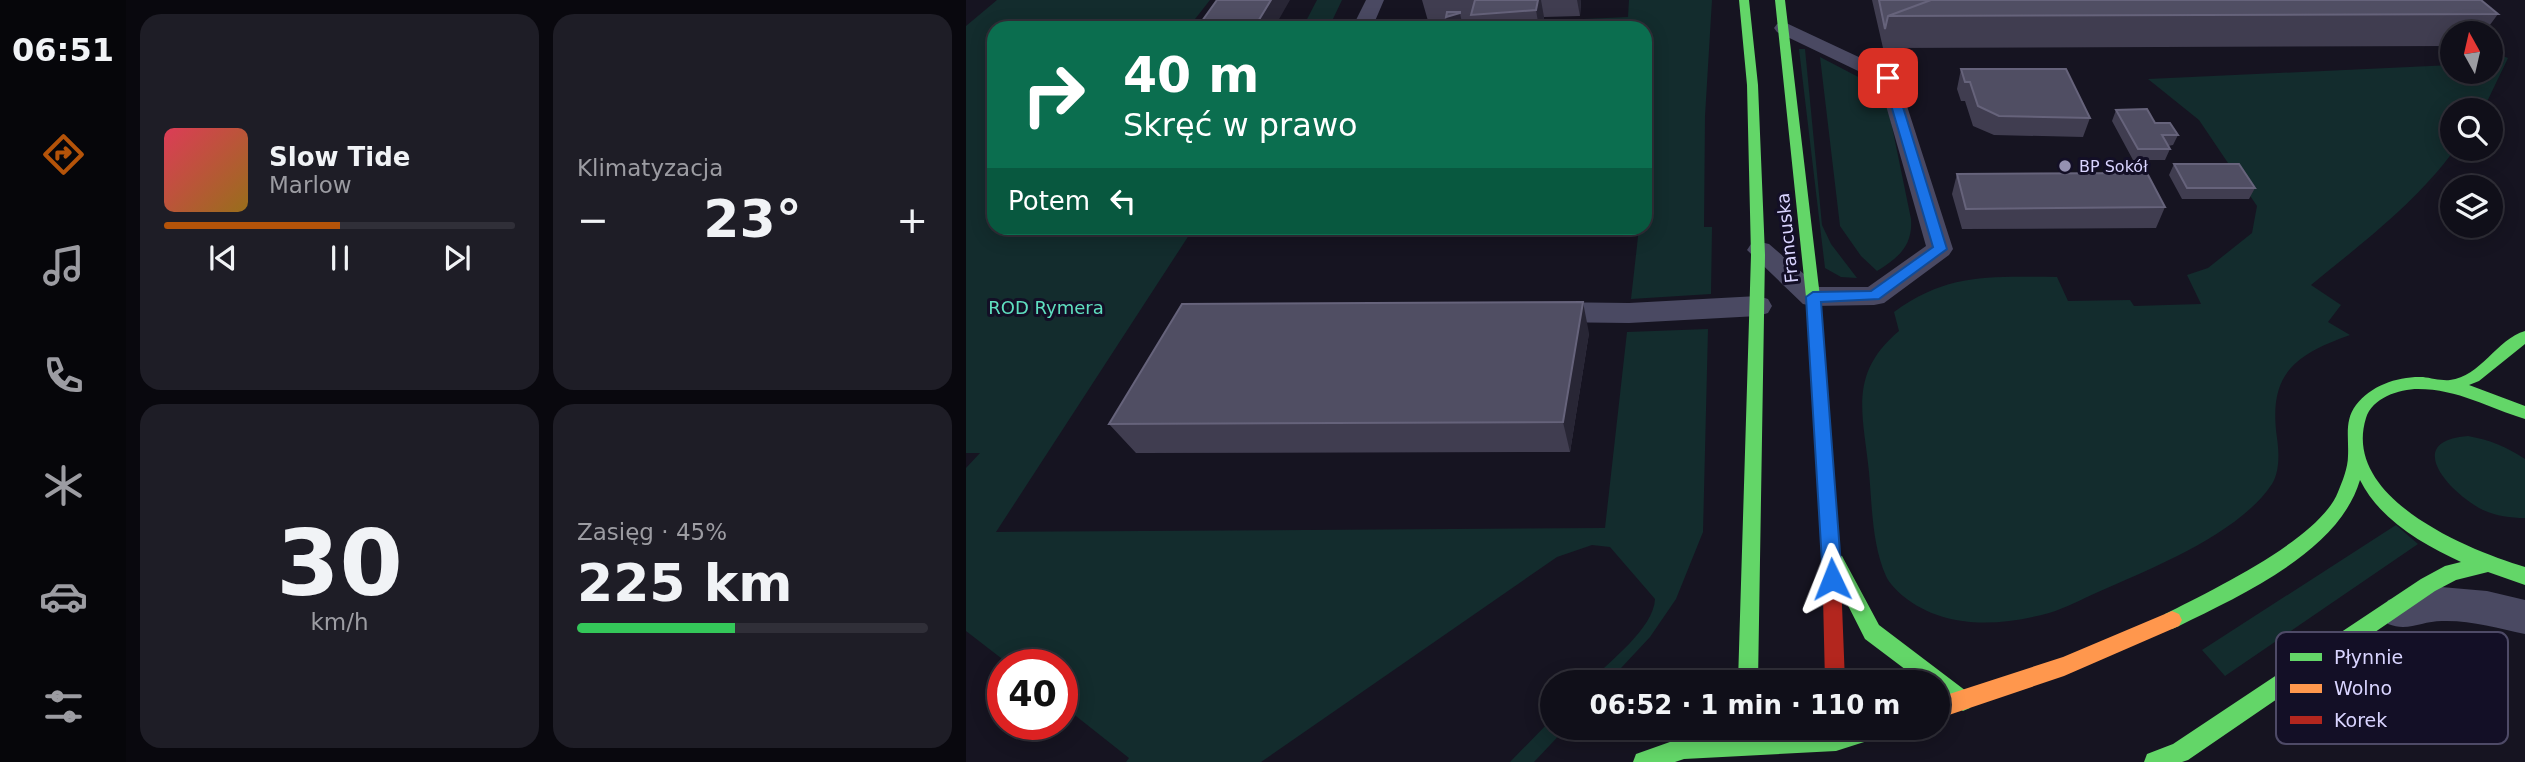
<!DOCTYPE html>
<html lang="pl">
<head>
<meta charset="utf-8">
<style>
  :root { --surface:#100f19; --page:#1e1d26; --text:#f1f3f6; --muted:#9c9ca2; --line:#302f38; --accent:#b45309 }
  body { margin:0; font-family:"DejaVu Sans",sans-serif; background:var(--page); color:var(--text); height:100vh; display:flex; flex-direction:column; font-size:26px; white-space:nowrap }
  * { box-sizing:border-box; margin:0 }
  p { font-size:23px; color:var(--muted) }
  .icon { flex:none; width:38px; height:38px; fill:none; stroke:currentColor; stroke-width:2; stroke-linecap:round; stroke-linejoin:round }
  .map { position:relative; flex:1; overflow:hidden }
  .details { display:flex; flex-direction:column; gap:14px; padding:14px; background:#09080e; width:840px }
  .details>* { flex:none }
  .top-card { position:absolute; left:21px; top:21px; width:665px; height:214px; border-radius:21px; box-shadow:0 4px 18px #0003,0 0 0 2px var(--line); background:#0b6e4f; color:#fff; overflow:hidden }
  .needle { width:46px; rotate:352deg }
  .buttons { position:absolute; left:1474px; top:21px; display:grid; gap:14px }
  .buttons a { display:grid; place-items:center; width:63px; height:63px; border-radius:50%; background:var(--surface); box-shadow:0 4px 18px #0003,0 0 0 2px var(--line); font-size:35px }
  .speed { position:absolute; left:21px; top:649px; display:flex; gap:14px; font-size:35px; font-weight:700; text-align:center }
  .speed>* { display:grid; place-content:center; width:91px; height:91px; border-radius:50%; background:var(--surface); box-shadow:0 4px 18px #0003,0 0 0 2px var(--line); line-height:1 }
  .speed .limit { border:10px solid #d22; background:#fff; color:#111 }
  .pin { position:absolute; display:grid; place-items:center; width:60px; height:60px; color:#fff; margin:-30px; border-radius:14px; box-shadow:0 4px 10px #0006 }
  .me { position:absolute; width:77px; margin:-38px; rotate:358deg; stroke-linejoin:round; filter:drop-shadow(0 0 5px #0008) }
  .turn { display:flex; align-items:center; gap:24px; height:147px; padding:0 21px; font-size:32px }
  .turn .icon { width:91px; height:91px; stroke-width:2.5 }
  .turn b { display:block; font-size:49px; line-height:60px }
  .then { display:flex; align-items:center; height:66px; padding:0 21px; background:#0003; gap:14px; font-size:26px }
  .big { font-size:52px; font-weight:700; line-height:1.1 }
  .details .card { flex:1; display:flex; flex-direction:column; justify-content:center; gap:10px; min-width:0; padding:0 24px; border-radius:21px; background:var(--page) }
  .details .dial { align-items:center; gap:0 }
  .dial b { font-size:91px; line-height:1 }
  .song { display:flex; align-items:center; gap:21px }
  .cover { width:84px; height:84px; border-radius:10px; background:linear-gradient(135deg,hsl(350 70% 55%),hsl(40 70% 35%)) }
  .played { height:7px; border-radius:4px; background:linear-gradient(90deg,var(--accent) 50%,var(--line) 50%) }
  .keys { display:flex; justify-content:space-around; direction:ltr }
  .heat { display:flex; justify-content:space-between; align-items:center; font-size:38px; direction:ltr }
  .charge { height:10px; border-radius:5px; background:linear-gradient(90deg,#34c759 45%,var(--line) 0) }
  .details .tiles { flex:1; display:grid; gap:14px; grid-template-columns:repeat(2,1fr) }
  .trip { position:absolute; left:574px; top:670px; width:410px; height:70px; border-radius:35px; background:var(--surface); box-shadow:0 4px 18px #0003,0 0 0 2px var(--line); font-weight:700; line-height:70px; text-align:center }
  main { display:flex; flex:1; min-height:0 }
  .tab-bar { display:flex; flex-direction:column; width:126px; justify-content:space-around; align-items:center; background:#06060a; color:var(--muted) }
  .tab-bar .icon { width:49px; height:49px }
  .tab-bar .active { color:var(--accent) }
  .tab-bar b { font-size:32px; color:var(--text) }
  .map>svg:first-child { display:block }
</style>
</head>
<body>
<main>
<nav class="tab-bar">
<b>06:51</b>
<svg class="icon active" aria-label="directions" viewBox="0 0 24 24"><path d="M12 3l9 9-9 9-9-9zM9 14v-3h6M13 9l2 2-2 2"/></svg>
<svg class="icon" aria-label="music" viewBox="0 0 24 24"><path d="M9 18V5l10-2v13"/><circle cx="6" cy="18" r="3"/><circle cx="16" cy="16" r="3"/></svg>
<svg class="icon" aria-label="phone" viewBox="0 0 24 24"><path d="M5 4h4l2 5-3 2q2 4 5 5l2-3 5 2v4C11 20 4 13 5 4z"/></svg>
<svg class="icon" aria-label="climate" viewBox="0 0 24 24"><path d="M12 3v18M4 7l16 10M4 17L20 7"/></svg>
<svg class="icon" aria-label="car" viewBox="0 0 24 24"><path d="M5 17H2v-5l4-1 3-4h7l3 4 3 1v5h-3M9 17h6M6 11h13"/><circle cx="7" cy="17" r="2"/><circle cx="17" cy="17" r="2"/></svg>
<svg class="icon" aria-label="filters" viewBox="0 0 24 24"><path d="M4 7h16M4 17h16"/><circle cx="9" cy="7" r="2"/><circle cx="15" cy="17" r="2"/></svg>
</nav>
<section class="details">
<div class="tiles">
<div class="card">
<div class="song"><i class="cover"></i><div><b>Slow Tide</b><p>Marlow</p></div></div>
<div class="played"></div>
<div class="keys"><svg class="icon" aria-label="previous" viewBox="0 0 24 24"><path d="M18 5L8 12l10 7zM5 5v14"/></svg><svg class="icon" aria-label="pause" viewBox="0 0 24 24"><path d="M8 5v14M16 5v14"/></svg><svg class="icon" aria-label="next" viewBox="0 0 24 24"><path d="M6 5l10 7-10 7zM19 5v14"/></svg></div>
</div>
<div class="card"><p>Klimatyzacja</p>
<div class="heat"><a>−</a><b class="big">23°</b><a>+</a></div>
</div>
<div class="card dial"><b>30</b><p>km/h</p></div>
<div class="card"><p>Zasięg · 45%</p><b class="big">225 km</b><div class="charge"></div></div>
</div>
</section>
<div class="map">
<svg width="1559" height="762" viewBox="0 0 1559 762">
  <rect width="100%" height="100%" fill="#161421"/>
  <path fill="#132c2d" d="M31,0H244L222,28H28V228H679V28H593L595,20L662,17L663,0H746L739,116L738,227H746L745,294L665,299L673,228L227,229L30,532L639,528L661,332L742,329L737,532L710,599L684,637L642,682H623C643,662 688,628 689,599L644,547L626,545L591,557L295,762H160L163,758L96,705V665H44L0,631V468L14,453H0V26Z
    M351,0H376L366,21L339,23Z
    M833,49H839L856,225L865,244L891,278L875,277L859,268Z
    M1534,55L1542,58L1517,110H1486V149H1489C1451,202 1395,244 1345,285L1375,305L1362,322L1384,335C1328,355 1302,374 1311,438C1313,452 1314,471 1306,484C1273,534 1186,568 1132,592C1116,599 1100,608 1083,613C1034,626 979,630 937,596C931,591 923,583 920,576C906,545 906,505 903,472C897,413 882,374 933,331L928,312C983,272 1026,277 1091,277L1102,301L1164,300L1168,306L1235,304L1221,275L1242,268L1286,233L1291,206L1233,120L1182,79L1486,65V72H1524V60Z
    M854,57L900,81L917,96L922,107L945,219C947,246 932,258 911,271L895,256L874,226Z
    M1502,436C1524,440 1541,447 1559,459V518C1545,518 1530,516 1517,510C1485,494 1435,441 1502,436Z
    M1430,525L1452,544L1259,676L1236,650Z
    M586,719V728H600L568,762H544Z"/>
  <g fill="none" stroke-linecap="round" stroke-linejoin="round">
    <path fill="#4a4962" fill-rule="evenodd" d="M400,0H418L406,28H386Z
      M818,22L929,74L932,78L987,249L983,255L918,303L908,305L847,306L837,304L781,250L785,244L794,242L803,244L853,287H902L960,246L913,81L811,32L808,28L811,24Z
      M792,296L802,299L806,306L802,313L792,316L663,323L579,322L569,319L565,312L569,305L579,302L663,303Z
      M1475,587L1521,591L1559,600V634C1532,628 1504,620 1476,621C1456,621 1442,632 1422,624L1417,612L1422,600Z"/>
    <path fill="#63d668" fill-rule="evenodd" d="M773,0H783L792,85L799,255L792,682H772L785,255L781,85Z
      M809,0H819L854,297L865,438L863,443H851L849,438L840,297Z
      M1559,331V344L1513,381L1503,385L1559,406V419C1523,408 1492,389 1452,389C1433,389 1406,398 1400,418C1375,498 1502,550 1559,567V585L1522,572L1490,580L1469,591L1222,760L1216,762H1178L1181,754L1207,744L1455,579L1479,566L1495,562C1456,544 1413,519 1394,480C1373,552 1275,595 1213,626L1206,629L1199,626L1196,620L1199,614C1244,591 1354,539 1372,492C1376,482 1382,468 1382,456C1383,438 1378,421 1390,405C1405,385 1433,376 1457,377C1465,378 1476,381 1484,380C1514,377 1531,339 1559,331Z
      M869,554L876,556L913,625L1004,694L1007,701L1004,708L997,711L971,694V682H956L899,639L860,562L862,556Z
      M874,728H920L917,736L870,751L718,759L709,762H667L670,754L718,737Z"/>
    <path fill="#ff974d" fill-rule="evenodd" d="M1206,611L1213,614L1216,620L1213,626L1098,676L971,719V698L1097,657Z"/>
    <path fill="#b3261e" fill-rule="evenodd" d="M857,431L863,433L865,438L874,554L879,682H859L856,554L849,438L851,433Z"/>
  </g>
  <path fill="#403d50" d="M456,0H615L614,16L578,17L576,28H508L506,21L496,22V23L483,27L481,22L466,23L465,21H462Z
    M906,0H1515L1532,14L1518,33H1486V46L917,48Z
    M995,69L1124,118L1117,137L1028,135L1007,126L999,101H995L991,89Z
    M1150,110L1189,123L1212,135L1207,145L1202,146L1204,149L1199,160H1167L1146,121Z
    M1208,164L1289,188L1283,199H1216L1203,175Z
    M991,174L1199,207L1190,228L996,229L986,194Z
    M623,333L604,452L170,453L143,424Z"/>
  <path fill="#282635" d="M305,0H324L308,28H288Z
    M572,0H575L578,17L576,28H573L570,10Z
    M611,0H615L614,16Z
    M494,13L496,23L483,27L480,17Z
    M617,302L623,333L604,452L597,422Z"/>
  <path fill="#504e63" stroke="#66637b" stroke-width="2" d="M251,0H305L288,28H231Z
    M509,0H572L570,10L505,15Z
    M913,0H965L922,16L919,29Z
    M965,0H1515L1532,14L922,16Z
    M481,12H494V13L480,17Z
    M995,69H1100L1124,118L1033,116L1012,106L1004,82H999Z
    M1181,109L1189,123H1204L1212,135H1196L1204,149H1172L1150,110Z
    M1208,164H1273L1289,188H1221Z
    M1181,173L1199,207L1000,209L991,174Z
    M617,302L597,422L143,424L216,304Z"/>
  <path fill="#1a73e8" stroke="#114b97" stroke-width="2" d="M922,75L928,78L981,249L913,299L855,302L876,579L873,586L866,588L859,586L857,579L840,297L847,292L905,291L967,247L917,78Z"/>
  <circle fill="#9591b1" stroke="#130f26" stroke-width="2.5" cx="1099" cy="166" r="7"/>
  <g text-anchor="middle" dominant-baseline="central" stroke-width="6" stroke-linejoin="round" paint-order="stroke">
    <g font-size="16" fill="#d9d4ff" stroke="#130f26" text-anchor="start">
      <text x="1113" y="166">BP Sokół</text>
    </g>
    <g font-size="18" fill="#d9d4ff" stroke="#130f26">
      <text transform="translate(821 238) rotate(-96)">Francuska</text>
    </g>
    <g font-size="18" fill="#5fe0c0" stroke="#130f26">
      <text x="80" y="307">ROD Rymera</text>
    </g>
  </g>
  <rect x="1310" y="632" width="232" height="112" rx="10" fill="#130f26" stroke="#4e4a67" stroke-width="2"/>
  <rect x="1324" y="653" width="32" height="8" fill="#63d668"/>
  <rect x="1324" y="684" width="32" height="9" fill="#ff974d"/>
  <rect x="1324" y="716" width="32" height="8" fill="#b3261e"/>
  <g font-size="19" fill="#d9d4ff">
    <text x="1368" y="664">Płynnie</text>
    <text x="1368" y="695">Wolno</text>
    <text x="1368" y="727">Korek</text>
  </g>
</svg>
<div class="buttons">
<a><svg class="needle" viewBox="-14 -14 28 28"><path d="M0-13l5 13h-10z" fill="#e53935"/><path d="M0 13l5-13h-10z" fill="#9c9ca2"/></svg></a>
<a><svg class="icon" aria-label="search" viewBox="0 0 24 24"><circle cx="10" cy="10" r="6"/><path d="M15 15l6 6"/></svg></a>
<a><svg class="icon" aria-label="layers" viewBox="0 0 24 24"><path d="M12 4l9 5-9 5-9-5zM3 14l9 5 9-5"/></svg></a>
</div>
<div class="speed"><div class="limit">40</div></div>
<div class="pin" style="left:922px;top:78px;background:#d93025"><svg class="icon" aria-label="arrive" viewBox="0 0 24 24"><path d="M6 21V4h12l-3 4 3 4H6"/></svg></div>
<svg class="me" style="left:866px;top:579px" viewBox="-20 -20 40 40"><path d="M0-17L14 15 0 8-14 15z" fill="#1a73e8" stroke="#fff" stroke-width="4"/></svg>
<div class="trip">06:52 · 1 min · 110 m</div>
<div class="top-card">
<div class="turn"><svg class="icon" aria-label="right" viewBox="0 0 24 24"><path d="M7 20v-9h11M14 6l5 5-5 5"/></svg><div><b>40 m</b>Skręć w prawo</div></div>
<div class="then">Potem<svg class="icon" aria-label="left" viewBox="0 0 24 24"><path d="M17 20v-9H6M10 6l-5 5 5 5"/></svg></div>
</div>
</div>
</main>
</body>
</html>
